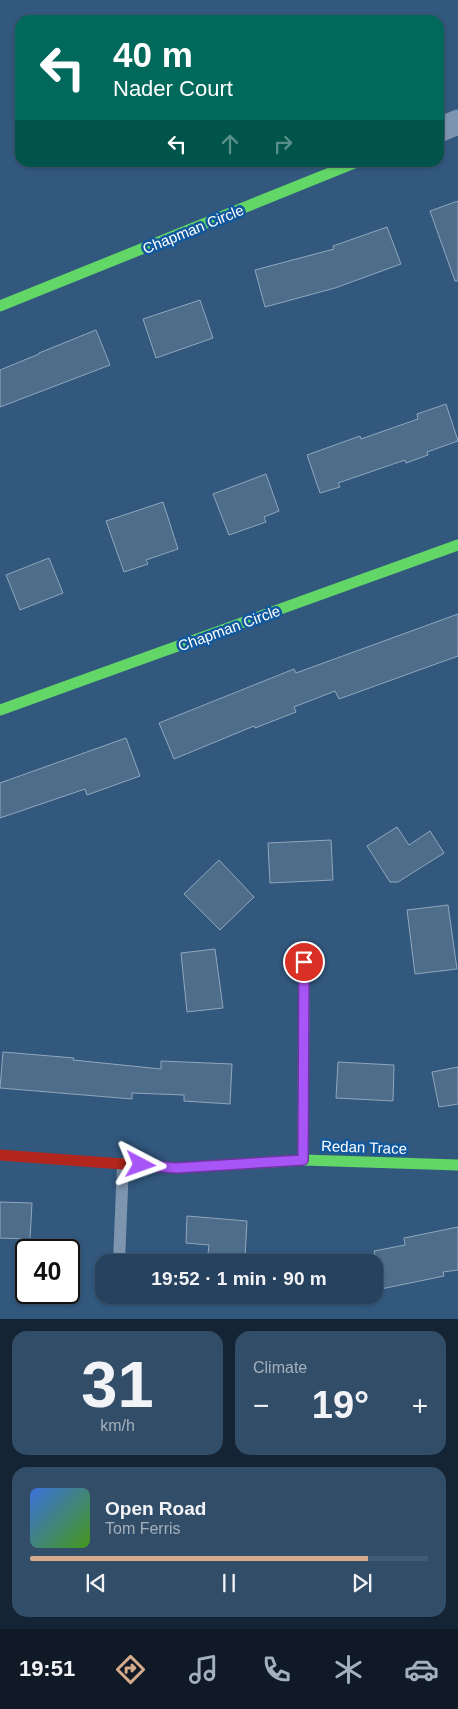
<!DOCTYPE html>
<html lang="en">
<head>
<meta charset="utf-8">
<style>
  :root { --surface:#26425e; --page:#324d67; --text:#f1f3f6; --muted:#a4b0bc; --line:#425b73; --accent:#d6ab8b }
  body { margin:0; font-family:Helvetica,sans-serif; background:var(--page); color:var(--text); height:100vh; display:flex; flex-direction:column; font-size:19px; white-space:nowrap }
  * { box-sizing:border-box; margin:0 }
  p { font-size:16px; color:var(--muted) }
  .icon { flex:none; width:28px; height:28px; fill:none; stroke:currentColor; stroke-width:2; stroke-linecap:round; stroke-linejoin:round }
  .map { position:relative; height:1319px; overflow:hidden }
  .sheet { display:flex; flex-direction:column; gap:12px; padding:12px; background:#152434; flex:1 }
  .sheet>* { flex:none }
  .guide { position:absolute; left:15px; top:15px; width:429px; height:152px; border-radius:15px; box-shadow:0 1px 4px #0004,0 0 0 1px var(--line); background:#00695c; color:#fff; overflow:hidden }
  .speed { position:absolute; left:15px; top:1239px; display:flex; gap:10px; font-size:25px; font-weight:700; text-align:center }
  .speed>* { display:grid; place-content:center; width:65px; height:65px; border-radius:50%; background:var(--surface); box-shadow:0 1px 4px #0004,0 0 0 1px var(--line); line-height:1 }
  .speed .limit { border:2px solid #111; border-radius:8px; background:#fff; color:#111 }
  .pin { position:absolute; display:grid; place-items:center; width:42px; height:42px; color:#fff; margin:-21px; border:2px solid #fff; border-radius:50%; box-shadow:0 1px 5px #0007 }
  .me { position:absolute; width:55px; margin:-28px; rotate:94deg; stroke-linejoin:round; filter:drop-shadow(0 0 4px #0008) }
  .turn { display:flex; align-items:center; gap:18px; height:105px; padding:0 15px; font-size:22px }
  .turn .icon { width:65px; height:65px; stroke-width:2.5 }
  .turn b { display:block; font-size:35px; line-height:42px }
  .lanes { display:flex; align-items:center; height:48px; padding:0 15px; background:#0003; justify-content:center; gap:25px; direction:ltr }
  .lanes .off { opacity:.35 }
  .big { font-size:38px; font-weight:600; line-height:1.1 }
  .sheet .tile { flex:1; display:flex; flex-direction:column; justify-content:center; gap:8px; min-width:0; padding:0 18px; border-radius:15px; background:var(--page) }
  .sheet .dial { align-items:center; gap:0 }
  .dial b { font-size:65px; line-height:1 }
  .song { display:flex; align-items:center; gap:15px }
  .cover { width:60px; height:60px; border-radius:8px; background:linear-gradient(135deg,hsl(220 70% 55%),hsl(100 70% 35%)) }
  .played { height:5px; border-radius:2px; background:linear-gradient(90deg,var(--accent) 85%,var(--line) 85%) }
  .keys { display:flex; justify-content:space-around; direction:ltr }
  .heat { display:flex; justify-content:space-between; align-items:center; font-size:28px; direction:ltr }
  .sheet .tiles { flex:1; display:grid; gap:12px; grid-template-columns:1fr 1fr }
  .tile:last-child { grid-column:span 2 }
  .trip { position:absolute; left:95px; top:1254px; width:288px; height:50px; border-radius:15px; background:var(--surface); box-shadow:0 1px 4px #0004,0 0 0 1px var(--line); font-weight:600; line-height:50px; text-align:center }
  .tabs { display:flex; height:80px; justify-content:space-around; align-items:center; background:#0f1a26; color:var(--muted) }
  .tabs .icon { width:35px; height:35px }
  .tabs .selected { color:var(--accent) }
  .tabs b { font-size:22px; color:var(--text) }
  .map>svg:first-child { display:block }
</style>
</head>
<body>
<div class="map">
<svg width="458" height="1319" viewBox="0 0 458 1319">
  <rect width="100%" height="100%" fill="#32587e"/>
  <path fill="#4d6d8a" stroke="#91a7bc" d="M458,201V281H455L430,211Z
    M387,227L401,264L335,288L265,307L255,270L334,249L333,246Z
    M200,300L213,338L156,358L143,319Z
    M96,330L110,365L0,407V370L39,354V353Z
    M446,404L458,441L427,452L428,455L406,463L405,460L338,483L340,487L320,493L307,455L360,436L361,439L418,419L417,414Z
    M266,474L279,511L264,517L266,522L229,535L213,494Z
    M163,502L178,549L146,560L148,564L124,572L106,521Z
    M49,558L63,593L20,610L6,575Z
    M458,614V656L339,699L335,691L294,707L296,712L255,728L254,726L174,759L159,723L294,669L296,673Z
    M126,738L140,776L87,795L85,789L0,818V783Z
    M397,827L409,845L430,831L444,853L398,882H390L367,846Z
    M331,840L333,880L270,883L268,843Z
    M219,860L254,897L220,930L184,894Z
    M448,905L457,969L415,974L407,910Z
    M215,949L223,1008L187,1012L181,953Z
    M3,1052L74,1058L73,1060L161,1069V1061L232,1064L230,1104L184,1101V1095L132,1093V1099L0,1088Z
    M338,1062L394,1065L393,1101L336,1098Z
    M458,1067V1104L439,1107L432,1072Z
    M0,1202L32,1203L30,1239L0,1238Z
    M187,1216L247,1221L245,1257L208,1254L209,1245L186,1243Z
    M458,1227V1270L443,1272L444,1276L381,1289L374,1251L405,1245L404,1238Z"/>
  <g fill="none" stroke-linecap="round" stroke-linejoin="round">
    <path stroke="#7d95ae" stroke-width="12" d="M119,1262L123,1164"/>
    <path stroke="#7d95ae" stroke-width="25" d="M439,130L458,122"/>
    <path stroke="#63d668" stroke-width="11" d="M0,306L357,162
      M0,710L458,545
      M303,1160L304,962
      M239,1164L303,1160L458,1165"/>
    <path stroke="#b3261e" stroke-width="11" d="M0,1155L177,1168L239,1164"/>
  </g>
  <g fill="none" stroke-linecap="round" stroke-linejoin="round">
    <g stroke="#6d37a1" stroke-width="12">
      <path id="route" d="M141,1165L176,1168L303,1160L304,962"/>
    </g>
    <use href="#route" stroke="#a855f7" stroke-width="9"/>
  </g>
  <g text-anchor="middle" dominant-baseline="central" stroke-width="5" stroke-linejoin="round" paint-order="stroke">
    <g font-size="15" fill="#fff" stroke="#12589d">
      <text transform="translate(193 229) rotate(-22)">Chapman Circle</text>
      <text transform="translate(229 628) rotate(-20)">Chapman Circle</text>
      <text transform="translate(364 1147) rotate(2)">Redan Trace</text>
    </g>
  </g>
</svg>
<div class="speed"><div class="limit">40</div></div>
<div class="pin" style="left:304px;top:962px;background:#d93025"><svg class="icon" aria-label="arrive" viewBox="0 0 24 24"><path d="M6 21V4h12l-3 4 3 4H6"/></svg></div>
<svg class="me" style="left:141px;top:1165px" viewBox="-20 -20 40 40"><path d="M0-17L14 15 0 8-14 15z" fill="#a855f7" stroke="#fff" stroke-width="4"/></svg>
<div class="trip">19:52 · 1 min · 90 m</div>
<div class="guide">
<div class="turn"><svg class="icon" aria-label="left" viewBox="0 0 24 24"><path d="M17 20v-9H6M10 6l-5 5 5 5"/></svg><div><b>40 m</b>Nader Court</div></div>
<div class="lanes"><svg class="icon" aria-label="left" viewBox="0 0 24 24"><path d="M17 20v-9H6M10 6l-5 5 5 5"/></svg><svg class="icon off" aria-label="ahead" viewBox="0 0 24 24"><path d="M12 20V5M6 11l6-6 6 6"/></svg><svg class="icon off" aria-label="right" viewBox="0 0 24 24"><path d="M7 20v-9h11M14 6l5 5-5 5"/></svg></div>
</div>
</div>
<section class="sheet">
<div class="tiles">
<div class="tile dial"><b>31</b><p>km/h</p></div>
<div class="tile"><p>Climate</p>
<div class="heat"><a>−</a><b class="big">19°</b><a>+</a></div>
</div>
<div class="tile">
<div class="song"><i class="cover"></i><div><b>Open Road</b><p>Tom Ferris</p></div></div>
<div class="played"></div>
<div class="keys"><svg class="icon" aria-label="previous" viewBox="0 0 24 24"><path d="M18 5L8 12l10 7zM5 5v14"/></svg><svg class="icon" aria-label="pause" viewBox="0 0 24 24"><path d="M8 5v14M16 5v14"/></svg><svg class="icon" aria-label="next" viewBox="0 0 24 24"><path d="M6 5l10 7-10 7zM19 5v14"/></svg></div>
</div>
</div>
</section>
<nav class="tabs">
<b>19:51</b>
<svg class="icon selected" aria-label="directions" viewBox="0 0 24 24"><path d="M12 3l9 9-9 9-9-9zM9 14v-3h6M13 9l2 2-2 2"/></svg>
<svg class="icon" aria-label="music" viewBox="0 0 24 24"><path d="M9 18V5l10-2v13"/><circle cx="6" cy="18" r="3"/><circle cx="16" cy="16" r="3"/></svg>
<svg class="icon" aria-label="phone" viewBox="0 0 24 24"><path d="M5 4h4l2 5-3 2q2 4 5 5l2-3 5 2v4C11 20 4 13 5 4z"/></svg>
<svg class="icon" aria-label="climate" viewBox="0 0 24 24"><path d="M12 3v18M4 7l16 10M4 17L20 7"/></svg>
<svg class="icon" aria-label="car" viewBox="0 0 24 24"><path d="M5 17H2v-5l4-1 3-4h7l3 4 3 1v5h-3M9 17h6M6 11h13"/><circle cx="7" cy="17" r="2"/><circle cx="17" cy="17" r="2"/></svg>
</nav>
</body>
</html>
